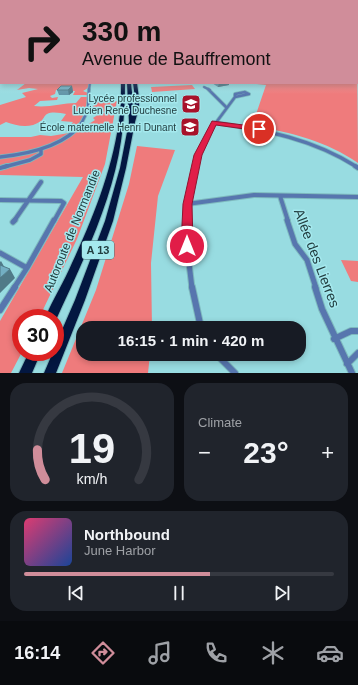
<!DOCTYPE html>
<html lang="en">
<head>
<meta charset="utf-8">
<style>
  :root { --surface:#171b24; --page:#20242c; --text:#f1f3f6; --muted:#9ea1a6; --line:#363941; --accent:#d08d9a }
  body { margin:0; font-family:Helvetica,sans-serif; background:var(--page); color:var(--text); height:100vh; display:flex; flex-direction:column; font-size:15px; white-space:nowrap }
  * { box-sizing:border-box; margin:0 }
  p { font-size:13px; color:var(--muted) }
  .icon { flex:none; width:22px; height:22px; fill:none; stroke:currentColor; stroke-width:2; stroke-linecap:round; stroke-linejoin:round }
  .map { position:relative; height:373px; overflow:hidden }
  .details { display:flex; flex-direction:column; gap:10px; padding:10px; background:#0d0f14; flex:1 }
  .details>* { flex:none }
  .top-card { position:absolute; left:0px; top:0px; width:358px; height:84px; box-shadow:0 2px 6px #0003; background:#d08d9a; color:#111; overflow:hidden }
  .speed { position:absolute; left:12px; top:309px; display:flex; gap:8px; font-size:20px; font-weight:700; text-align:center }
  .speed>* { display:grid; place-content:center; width:52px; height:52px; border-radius:50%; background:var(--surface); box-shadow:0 2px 6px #0003; line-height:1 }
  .speed .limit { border:6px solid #d22; background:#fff; color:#111 }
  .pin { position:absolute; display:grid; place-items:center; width:34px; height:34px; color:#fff; margin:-17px; border:2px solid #fff; border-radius:50%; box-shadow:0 1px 4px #0007 }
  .me { position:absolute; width:44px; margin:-22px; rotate:0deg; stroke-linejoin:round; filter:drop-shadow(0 0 3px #0008) }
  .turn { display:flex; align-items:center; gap:14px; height:84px; padding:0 16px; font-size:18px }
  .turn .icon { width:52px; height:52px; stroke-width:2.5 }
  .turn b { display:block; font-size:28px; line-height:34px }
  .big { font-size:30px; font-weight:600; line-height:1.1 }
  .details .widget { flex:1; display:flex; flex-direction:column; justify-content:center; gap:6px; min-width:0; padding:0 14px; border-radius:16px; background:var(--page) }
  .details .dial { align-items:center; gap:0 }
  .dial svg { height:104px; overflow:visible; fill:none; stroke:var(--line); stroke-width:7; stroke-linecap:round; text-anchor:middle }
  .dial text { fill:var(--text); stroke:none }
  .song { display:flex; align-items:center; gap:12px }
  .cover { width:48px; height:48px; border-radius:6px; background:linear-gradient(135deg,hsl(340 70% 55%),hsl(220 70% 35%)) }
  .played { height:4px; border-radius:2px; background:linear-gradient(90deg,var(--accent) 60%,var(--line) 60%) }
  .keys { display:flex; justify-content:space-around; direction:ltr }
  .heat { display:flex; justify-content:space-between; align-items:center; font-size:22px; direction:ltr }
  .details .tiles { flex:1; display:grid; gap:10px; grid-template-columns:1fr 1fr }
  .widget:last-child { grid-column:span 2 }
  .trip { position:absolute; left:76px; top:321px; width:230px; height:40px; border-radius:16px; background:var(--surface); box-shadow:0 2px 6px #0003; font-weight:600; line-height:40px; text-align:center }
  .tab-bar { display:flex; height:64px; justify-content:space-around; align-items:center; background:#090b0e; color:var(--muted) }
  .tab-bar .icon { width:28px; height:28px }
  .tab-bar .on { color:var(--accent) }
  .tab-bar b { font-size:18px; color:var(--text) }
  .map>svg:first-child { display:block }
</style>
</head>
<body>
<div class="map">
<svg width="358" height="373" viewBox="0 0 358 373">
  <rect width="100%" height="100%" fill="#98dce1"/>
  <path fill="#ef7b7c" d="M357,41L358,163C326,141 290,132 252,126L266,85L247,83H357Z
    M26,83H89L88,88L83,91L88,93L87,95H73L75,91H64L61,89L56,90L55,94L50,96L52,98L58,97L57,100L40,101L34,106C48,108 62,103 76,103L81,97H88C86,110 86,110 73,112L86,113L83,120L72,131H66L73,122L61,121L66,114C61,113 52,111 47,114C44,116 43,120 41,121C30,129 17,126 6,122L0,125V105L26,97L22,93L38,89L29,88L17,90Z
    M192,85L195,89L152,92L151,87Z
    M117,101L105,164L77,239L39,318H21V352H22L11,373H0V321L83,177L0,175V158L60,143L95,120L93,118L99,114L107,112L91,111L95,102H111L107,112L112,102Z
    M69,133C46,149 28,152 0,156V137H31L40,135L51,136Z
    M137,146L175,150L158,196L151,263L152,328H83V354H150L148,373H62L96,290L129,184Z
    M341,260L358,261V282L351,281Z"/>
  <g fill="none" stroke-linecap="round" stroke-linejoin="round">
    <g stroke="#7eb9be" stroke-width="3">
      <path id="minor-far5" d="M204,87L210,90
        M89,90L90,83"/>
    </g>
    <g stroke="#7eb9be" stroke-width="4">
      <path id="minor-far4" d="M208,89L226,107
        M245,92L249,94L235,97V94Z
        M214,123L224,124
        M81,124L88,110L89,89
        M215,124L235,97"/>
    </g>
    <g stroke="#7eb9be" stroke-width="5">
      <path id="minor-far3" d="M216,123C266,130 313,139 357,167
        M0,157C28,154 64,147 82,123
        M4,167L30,160L41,154V149
        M195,167L206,138L215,123"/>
    </g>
    <g stroke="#7eb9be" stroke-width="6">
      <path id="minor-far2" d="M355,166L358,168
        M0,168L7,166
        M280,196L288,221
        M0,200L61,201L64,203L54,221
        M187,204L254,195L358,197
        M14,221L41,182
        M187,221L191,182L196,166"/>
    </g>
    <g stroke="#7eb9be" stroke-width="7">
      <path id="minor-far1" d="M187,220L188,255L192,288
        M287,220L295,244L307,260L316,288
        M13,222L15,220
        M0,253L27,268L14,288
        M27,268L54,220"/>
    </g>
    <g stroke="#7eb9be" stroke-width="8">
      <path id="minor" d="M192,287L201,328
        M315,287L322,309L352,373
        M0,310L15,287
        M334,339L351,331H358
        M216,354L235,373
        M347,364L358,353"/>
    </g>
    <g stroke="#7eb9be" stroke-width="2">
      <path id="primary" d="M0,67H1V69H0Z
        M0,71H1V73H0Z"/>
    </g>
    <g stroke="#7eb9be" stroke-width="2">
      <path id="motorway" d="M121,83H125C125,103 124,122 121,141C112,203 81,265 55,322V318H45C53,299 64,282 72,263C94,216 114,166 120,113C121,103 121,93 121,83Z
        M127,83H131L134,112L135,98L133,83H137L139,98V108L135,122L126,168L113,221L85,300L56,373H44L53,352H55V346L75,300L105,221L120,168L129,122Z
        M29,352H41L32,373H19Z"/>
    </g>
    <use href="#minor-far5" stroke="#5776ae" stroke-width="2"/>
    <use href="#minor-far4" stroke="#5776ae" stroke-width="2.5"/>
    <use href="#minor-far3" stroke="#5776ae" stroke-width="3.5"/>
    <use href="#minor-far2" stroke="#5776ae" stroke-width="4"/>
    <use href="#minor-far1" stroke="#5776ae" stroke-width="5"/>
    <use href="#minor" stroke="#5776ae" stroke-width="6"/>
    <use href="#primary" fill="#002878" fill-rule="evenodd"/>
    <use href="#motorway" fill="#031741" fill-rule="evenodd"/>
  </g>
  <path fill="#6396a8" d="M212,83H229V85L218,87Z
    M72,86L73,92L69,95H59L57,90Z"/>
  <path fill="#507a88" d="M219,83H229V85L218,87Z
    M72,86L73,92L69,95L68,90Z
    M1,261L6,270L0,267V262Z
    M10,269L15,278L0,293V278Z"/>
  <path fill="#73afc3" stroke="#507a88" d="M61,86H72L68,90H57Z
    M0,265L10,269L0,278Z"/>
  <linearGradient id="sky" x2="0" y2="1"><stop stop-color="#6eafa9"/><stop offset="0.44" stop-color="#d1eff2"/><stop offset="1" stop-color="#d1eff2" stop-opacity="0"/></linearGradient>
  <rect width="358" height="94" fill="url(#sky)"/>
  <path fill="#e11d48" stroke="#92132f" d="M212,121L259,127L263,129L259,131L216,125L202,155L192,204L193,246L191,249L187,251L183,249L181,246L183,204L194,155Z"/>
  <defs>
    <g id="school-square" transform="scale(1)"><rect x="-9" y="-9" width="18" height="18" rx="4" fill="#a8112a" stroke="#a5e9ee"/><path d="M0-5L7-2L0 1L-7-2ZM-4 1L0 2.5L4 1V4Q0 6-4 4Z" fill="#fff"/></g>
  </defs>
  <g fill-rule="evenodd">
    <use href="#school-square" x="191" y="104"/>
    <use href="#school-square" x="190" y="127"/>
  </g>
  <g text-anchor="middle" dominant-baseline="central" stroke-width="3" stroke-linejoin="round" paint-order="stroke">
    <g font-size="10" fill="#223e40" stroke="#a5e9ee" text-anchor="end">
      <text x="177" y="98">Lycée professionnel<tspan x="177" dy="12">Lucien René Duchesne</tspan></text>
      <text x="176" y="127">École maternelle Henri Dunant</text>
    </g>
    <rect fill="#a5e9ee" stroke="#497174" stroke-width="1" x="82" y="241" width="32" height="18" rx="3"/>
    <g font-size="11" font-weight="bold" fill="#223e40">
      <text x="98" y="250">A 13</text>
    </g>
    <g font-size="12" fill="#223e40" stroke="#a5e9ee">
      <text transform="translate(72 231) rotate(-68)">Autoroute de Normandie</text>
    </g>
    <g font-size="14" fill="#223e40" stroke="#a5e9ee">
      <text transform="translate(317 258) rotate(69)">Allée des Lierres</text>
    </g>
  </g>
</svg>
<div class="speed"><div class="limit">30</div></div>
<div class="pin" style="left:259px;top:129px;background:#d93025"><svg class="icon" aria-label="arrive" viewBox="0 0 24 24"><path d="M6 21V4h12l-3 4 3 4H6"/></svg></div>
<svg class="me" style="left:187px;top:246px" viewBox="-20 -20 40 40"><circle r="17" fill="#e11d48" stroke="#fff" stroke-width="3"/><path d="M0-11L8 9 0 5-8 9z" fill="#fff"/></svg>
<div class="trip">16:15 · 1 min · 420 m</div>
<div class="top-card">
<div class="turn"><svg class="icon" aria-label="right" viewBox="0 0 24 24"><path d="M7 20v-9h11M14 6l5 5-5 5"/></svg><div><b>330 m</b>Avenue de Bauffremont</div></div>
</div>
</div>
<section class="details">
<div class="tiles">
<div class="widget dial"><svg viewBox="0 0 100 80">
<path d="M14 69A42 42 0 1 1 86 69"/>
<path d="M14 69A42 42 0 0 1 8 46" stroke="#d08d9a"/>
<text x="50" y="56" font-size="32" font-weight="700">19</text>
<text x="50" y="72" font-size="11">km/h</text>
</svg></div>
<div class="widget"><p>Climate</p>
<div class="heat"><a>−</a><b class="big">23°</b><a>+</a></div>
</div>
<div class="widget">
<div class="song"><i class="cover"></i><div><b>Northbound</b><p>June Harbor</p></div></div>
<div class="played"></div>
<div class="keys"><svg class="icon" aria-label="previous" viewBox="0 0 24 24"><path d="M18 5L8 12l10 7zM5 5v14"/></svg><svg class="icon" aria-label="pause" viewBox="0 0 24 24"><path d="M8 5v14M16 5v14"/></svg><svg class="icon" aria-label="next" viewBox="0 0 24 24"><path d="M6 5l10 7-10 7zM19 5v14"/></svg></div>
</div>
</div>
</section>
<nav class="tab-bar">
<b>16:14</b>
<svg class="icon on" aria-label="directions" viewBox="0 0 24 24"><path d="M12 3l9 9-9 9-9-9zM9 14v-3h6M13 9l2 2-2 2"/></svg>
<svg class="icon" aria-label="music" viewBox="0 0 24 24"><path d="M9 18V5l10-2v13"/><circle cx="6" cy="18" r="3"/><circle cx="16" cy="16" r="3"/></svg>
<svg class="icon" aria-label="phone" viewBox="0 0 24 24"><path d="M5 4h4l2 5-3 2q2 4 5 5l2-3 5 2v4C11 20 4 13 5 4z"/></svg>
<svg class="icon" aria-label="climate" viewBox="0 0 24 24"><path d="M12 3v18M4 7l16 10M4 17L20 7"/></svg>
<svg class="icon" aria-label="car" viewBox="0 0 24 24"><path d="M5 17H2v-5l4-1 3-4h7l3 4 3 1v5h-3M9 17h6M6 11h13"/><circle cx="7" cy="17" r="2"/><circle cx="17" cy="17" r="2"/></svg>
</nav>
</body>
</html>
